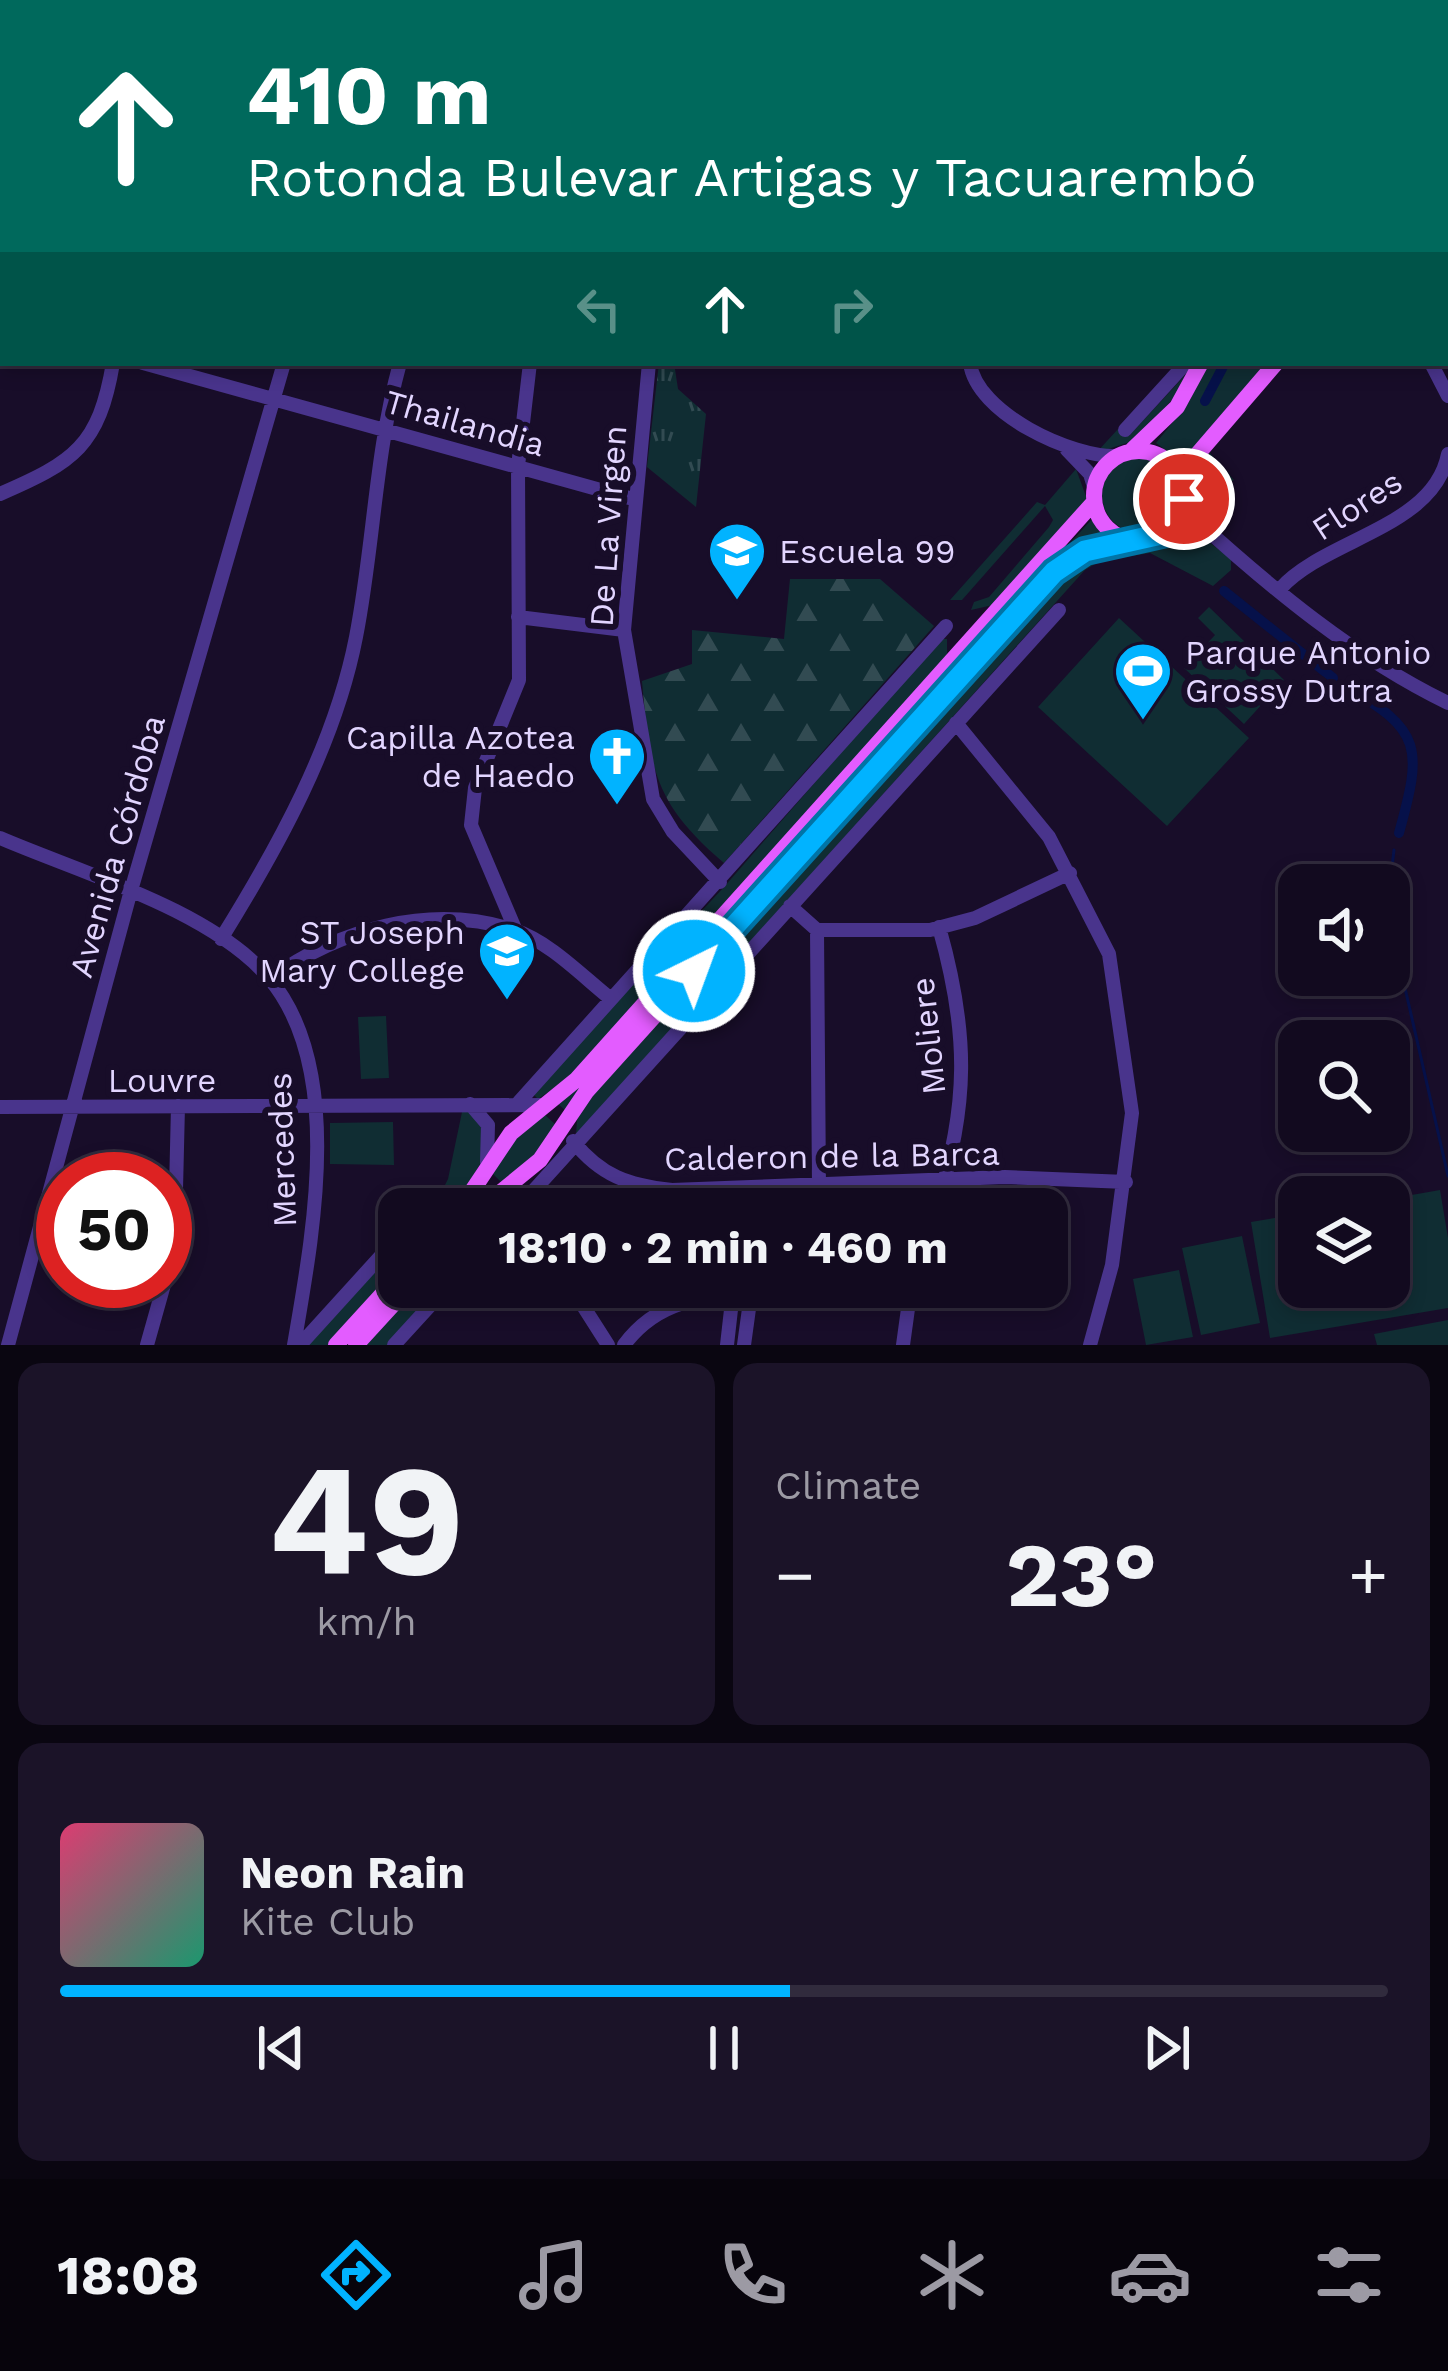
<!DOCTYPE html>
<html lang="en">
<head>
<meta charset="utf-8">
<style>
  :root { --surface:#120a1f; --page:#1b1328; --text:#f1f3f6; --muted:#9c9aa4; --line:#312b3d; --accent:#01b3ff }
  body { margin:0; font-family:"Work Sans",sans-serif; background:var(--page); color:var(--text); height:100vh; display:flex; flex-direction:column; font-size:45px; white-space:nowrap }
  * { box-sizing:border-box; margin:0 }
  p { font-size:39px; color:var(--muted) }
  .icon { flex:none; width:66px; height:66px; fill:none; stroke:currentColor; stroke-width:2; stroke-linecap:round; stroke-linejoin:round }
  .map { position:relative; height:1345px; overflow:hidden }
  .side { display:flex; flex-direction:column; gap:18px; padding:18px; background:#0a0611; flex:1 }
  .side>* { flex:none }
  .top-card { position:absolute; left:0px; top:0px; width:1449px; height:366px; box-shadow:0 6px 18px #0003,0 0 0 3px var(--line); background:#00695c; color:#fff; overflow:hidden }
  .fabs { position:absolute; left:1278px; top:864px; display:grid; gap:24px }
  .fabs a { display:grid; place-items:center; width:132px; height:132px; border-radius:24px; background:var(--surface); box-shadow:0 6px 18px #0003,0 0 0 3px var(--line); font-size:60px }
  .speed { position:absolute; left:36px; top:1152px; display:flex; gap:24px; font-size:60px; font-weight:700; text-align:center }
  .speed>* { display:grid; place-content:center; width:156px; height:156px; border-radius:50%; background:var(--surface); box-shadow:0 6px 18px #0003,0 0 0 3px var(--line); line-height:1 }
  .speed .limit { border:18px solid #d22; background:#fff; color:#111 }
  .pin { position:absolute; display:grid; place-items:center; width:102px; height:102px; color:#fff; margin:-51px; border:6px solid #fff; border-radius:50%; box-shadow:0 3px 12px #0007 }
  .me { position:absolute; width:132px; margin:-66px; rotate:42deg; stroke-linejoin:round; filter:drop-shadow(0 0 9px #0008) }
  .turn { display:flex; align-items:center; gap:42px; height:252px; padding:0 48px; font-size:54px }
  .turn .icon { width:156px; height:156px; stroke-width:2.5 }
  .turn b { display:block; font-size:84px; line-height:102px }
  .lanes { display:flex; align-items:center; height:114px; padding:0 48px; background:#0003; justify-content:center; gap:60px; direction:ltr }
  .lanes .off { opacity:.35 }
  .big { font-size:90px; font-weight:700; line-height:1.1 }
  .side .card { flex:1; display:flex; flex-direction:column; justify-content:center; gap:18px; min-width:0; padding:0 42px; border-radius:24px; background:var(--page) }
  .side .dial { align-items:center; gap:0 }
  .dial b { font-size:156px; line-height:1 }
  .song { display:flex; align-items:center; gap:36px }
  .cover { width:144px; height:144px; border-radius:18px; background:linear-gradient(135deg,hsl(340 70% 55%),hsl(160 70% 35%)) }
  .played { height:12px; border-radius:6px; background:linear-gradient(90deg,var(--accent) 55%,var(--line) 55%) }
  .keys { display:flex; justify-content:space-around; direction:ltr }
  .heat { display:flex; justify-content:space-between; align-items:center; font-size:66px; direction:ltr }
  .side .tiles { flex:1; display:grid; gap:18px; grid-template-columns:1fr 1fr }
  .card:last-child { grid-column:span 2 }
  .trip { position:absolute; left:378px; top:1188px; width:690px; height:120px; border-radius:24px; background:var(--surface); box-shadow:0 6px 18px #0003,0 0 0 3px var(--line); font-weight:700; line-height:120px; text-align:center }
  .tabs { display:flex; height:192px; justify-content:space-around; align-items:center; background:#07040c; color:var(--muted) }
  .tabs .icon { width:84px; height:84px }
  .tabs .selected { color:var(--accent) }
  .tabs b { font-size:54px; color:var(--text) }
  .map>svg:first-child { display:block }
</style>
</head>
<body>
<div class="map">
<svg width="1448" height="1345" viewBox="0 0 1448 1345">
  <defs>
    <pattern id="forest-firs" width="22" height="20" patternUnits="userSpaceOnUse" patternTransform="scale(3)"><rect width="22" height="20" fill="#102d33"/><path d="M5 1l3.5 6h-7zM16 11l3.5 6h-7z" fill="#324b52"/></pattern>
    <pattern id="park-tufts" width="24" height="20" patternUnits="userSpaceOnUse" patternTransform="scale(3)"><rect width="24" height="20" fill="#102d33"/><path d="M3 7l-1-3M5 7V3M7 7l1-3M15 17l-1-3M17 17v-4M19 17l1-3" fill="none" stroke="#324b52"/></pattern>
  </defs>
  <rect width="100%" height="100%" fill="#180d29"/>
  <path fill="#102d33" d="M1208,363H1270L1181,461L1156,443L1189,402Z
    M1188,372L1186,384L1136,440L1096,453L1118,429L1129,436Z
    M1210,453L1234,480L1224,486L1225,525L1218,531L1194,508L1192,476Z
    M1102 495a38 38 0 1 1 76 0a38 38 0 1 1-76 0Z
    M1076,469L1087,499L993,605L971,610L974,602L989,597L1049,527L1053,520L1045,506L962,600H950L1037,502L1045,505Z
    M1093,518L1109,539L1086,545L566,1111L557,1103Z
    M1182,534L1205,539L1231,559V570L1213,586L1150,553L1100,561L1085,570L576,1135L577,1120L591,1094L1057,577C1105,544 1135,556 1182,534Z
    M1209,607L1284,680L1244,724L1184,668L1215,635L1198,618Z
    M1119,618L1249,738L1167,826L1038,707Z
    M940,639H947V655L575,1074L538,1099L532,1093L724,887Z
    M386,1016L389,1078L361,1079L358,1017Z
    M468,1111L485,1125L482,1161L453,1209H433L448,1179L462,1112Z
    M545,1115L556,1125L554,1137L503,1184L491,1172L523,1128Z
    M393,1122L394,1165L330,1164V1123Z
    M1440,1190L1448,1238V1308L1270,1338L1251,1222L1299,1214V1287H1389V1199Z
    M1242,1236L1260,1323L1201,1335L1182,1248Z
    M399,1244V1269L331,1345H306Z
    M1179,1270L1193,1337L1146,1345L1133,1279Z
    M415,1287H440L387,1345H363Z
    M1448,1320V1345H1377L1374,1334Z"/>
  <path fill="url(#forest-firs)" d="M790,579H880L934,626L724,863C654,803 650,770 642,681L692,664V630L784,639Z"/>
  <path fill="url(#park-tufts)" d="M659,363H674L678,389L706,414L696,507L647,467Z"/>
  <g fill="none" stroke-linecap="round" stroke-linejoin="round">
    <path stroke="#06114a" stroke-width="3" d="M1389,892L1394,850
      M1389,918L1448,1176"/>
    <path stroke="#06114a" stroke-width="10" d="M1446,125L1448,123
      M1205,401L1225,363
      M1224,591L1333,678
      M1343,686C1424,729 1422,750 1399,833"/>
    <path stroke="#49348c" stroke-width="14" d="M809,0V3
      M889,0L892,3
      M1011,0V3
      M30,3L33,0
      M226,3L227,0
      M377,3V0
      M500,3L501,0
      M622,3L623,0
      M710,3L711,0
      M1032,3L1038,0
      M1192,3L1193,0
      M1244,3L1249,0
      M1446,10L1448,9
      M0,29L3,26
      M0,177L3,173
      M0,282L3,284
      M143,363L633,499
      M649,363L624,630L653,799L673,832L720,882
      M970,363C976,413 1072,458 1118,456
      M1431,363L1448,396
      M1125,430L1186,363
      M1067,450L1090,474L1094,487
      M0,494C74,462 99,446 113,363
      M1184,498L1195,519C1271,588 1355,658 1448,703
      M1166,533L1186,529L1210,536
      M1280,589C1324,539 1434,528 1448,454
      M518,617L624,630
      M956,723L1049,837L1109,954L1132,1113L1112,1265L1090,1345
      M0,838C81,873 211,910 269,978C346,1069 312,1239 294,1345
      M790,906L817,930H930L975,918L1070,873
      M817,930L819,1188
      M516,931L471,825L475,788L519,680L518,466L530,363
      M221,939C278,847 335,745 356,637C374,545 375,453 400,363
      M270,979C339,929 430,903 514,930C550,942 582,976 611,999
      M519,1102L946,626
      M470,1104L488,1125L487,1162
      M0,1107L544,1105
      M573,1141C601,1176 628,1185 672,1190L1005,1177L1126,1182
      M729,1190L730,1209
      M423,1209L441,1199
      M517,1209L1059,610
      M936,1209C969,1105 969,1033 939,927
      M165,1279L175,1231L178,1106
      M571,1287L608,1345
      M8,1345L130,894L284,363
      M147,1345L165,1281
      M300,1345L399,1236
      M394,1345L447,1287
      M624,1345C656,1302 701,1294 751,1297
      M727,1345L733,1292
      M744,1345L752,1287
      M903,1345L911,1287"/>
    <path stroke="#e35cff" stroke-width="16" d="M1446,74L1448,71
      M1446,177L1448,175
      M1132,450L1177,407L1201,363
      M1094 496a45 45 0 1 1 90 0a45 45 0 1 1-90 0Z
      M1182,483L1189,464L1276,363
      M460,1209L511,1133L576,1080L1094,502
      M480,1209L540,1160L586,1092L1054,572L1085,551L1127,540
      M336,1345L399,1276
      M356,1345L409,1287"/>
  </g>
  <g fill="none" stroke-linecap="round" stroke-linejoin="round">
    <g stroke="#0174a6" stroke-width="30">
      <path id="route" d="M694,971L1054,572L1085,551L1166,533L1184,499"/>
    </g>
    <use href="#route" stroke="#01b3ff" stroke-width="21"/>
  </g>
  <defs>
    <g id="school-pin" transform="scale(3)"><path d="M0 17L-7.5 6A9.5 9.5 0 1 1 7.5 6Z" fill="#01b3ff" stroke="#180d29"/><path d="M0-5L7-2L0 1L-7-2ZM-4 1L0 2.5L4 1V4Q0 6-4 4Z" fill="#fff"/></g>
    <g id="stadium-pin" transform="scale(3)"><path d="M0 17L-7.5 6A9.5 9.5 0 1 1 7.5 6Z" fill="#01b3ff" stroke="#180d29"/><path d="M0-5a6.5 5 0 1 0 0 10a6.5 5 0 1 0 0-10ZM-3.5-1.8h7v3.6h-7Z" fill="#fff"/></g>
    <g id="church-pin" transform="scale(3)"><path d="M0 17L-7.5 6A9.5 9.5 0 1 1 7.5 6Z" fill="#01b3ff" stroke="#180d29"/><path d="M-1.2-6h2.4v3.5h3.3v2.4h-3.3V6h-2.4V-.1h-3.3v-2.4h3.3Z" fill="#fff"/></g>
  </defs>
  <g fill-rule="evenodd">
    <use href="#school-pin" x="737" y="551"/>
    <use href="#stadium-pin" x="1143" y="671"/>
    <use href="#church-pin" x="617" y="756"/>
    <use href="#school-pin" x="507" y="951"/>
  </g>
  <g text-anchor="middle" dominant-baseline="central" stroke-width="12" stroke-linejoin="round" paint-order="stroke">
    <g font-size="33" fill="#e2d5ff" stroke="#180d29">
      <text transform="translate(465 423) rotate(16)">Thailandia</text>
      <text transform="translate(1357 505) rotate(-33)">Flores</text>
      <text transform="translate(608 526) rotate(-86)">De La Virgen</text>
      <text transform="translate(117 846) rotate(-74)">Avenida Córdoba</text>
      <text transform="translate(928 1036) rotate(-96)">Moliere</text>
      <text x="162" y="1080">Louvre</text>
      <text transform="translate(282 1150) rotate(-92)">Mercedes</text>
      <text transform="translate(832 1156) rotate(-1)">Calderon de la Barca</text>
    </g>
    <g font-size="33" fill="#e2d5ff" stroke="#180d29" text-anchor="start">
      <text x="779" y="551">Escuela 99</text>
      <text x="1185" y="652">Parque Antonio<tspan x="1185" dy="38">Grossy Dutra</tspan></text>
      <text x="575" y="737" text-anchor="end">Capilla Azotea<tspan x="575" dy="38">de Haedo</tspan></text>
      <text x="465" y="932" text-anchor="end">ST Joseph<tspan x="465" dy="38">Mary College</tspan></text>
    </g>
  </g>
</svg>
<div class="fabs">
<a><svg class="icon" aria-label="sound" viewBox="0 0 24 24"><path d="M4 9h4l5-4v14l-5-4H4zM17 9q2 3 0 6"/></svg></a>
<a><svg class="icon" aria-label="search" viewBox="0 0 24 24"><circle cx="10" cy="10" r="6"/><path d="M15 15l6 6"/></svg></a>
<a><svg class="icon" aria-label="layers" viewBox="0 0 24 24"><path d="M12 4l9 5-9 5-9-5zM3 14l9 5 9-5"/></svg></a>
</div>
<div class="speed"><div class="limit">50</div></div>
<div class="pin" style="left:1184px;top:499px;background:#d93025"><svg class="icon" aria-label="arrive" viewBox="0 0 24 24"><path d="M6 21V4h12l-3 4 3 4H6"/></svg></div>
<svg class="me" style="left:694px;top:971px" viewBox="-20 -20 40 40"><circle r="17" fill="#01b3ff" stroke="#fff" stroke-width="3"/><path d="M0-11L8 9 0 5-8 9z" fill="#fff"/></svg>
<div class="trip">18:10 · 2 min · 460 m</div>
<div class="top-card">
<div class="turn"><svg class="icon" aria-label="ahead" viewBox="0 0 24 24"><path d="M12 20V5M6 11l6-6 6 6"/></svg><div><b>410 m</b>Rotonda Bulevar Artigas y Tacuarembó</div></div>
<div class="lanes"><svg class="icon off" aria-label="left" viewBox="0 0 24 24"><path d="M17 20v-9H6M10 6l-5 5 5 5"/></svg><svg class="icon" aria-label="ahead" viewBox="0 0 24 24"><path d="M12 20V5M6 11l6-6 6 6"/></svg><svg class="icon off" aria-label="right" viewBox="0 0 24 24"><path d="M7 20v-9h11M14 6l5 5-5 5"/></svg></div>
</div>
</div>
<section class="side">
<div class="tiles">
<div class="card dial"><b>49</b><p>km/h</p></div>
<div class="card"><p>Climate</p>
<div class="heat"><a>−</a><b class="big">23°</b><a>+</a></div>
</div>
<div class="card">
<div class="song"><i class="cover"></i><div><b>Neon Rain</b><p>Kite Club</p></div></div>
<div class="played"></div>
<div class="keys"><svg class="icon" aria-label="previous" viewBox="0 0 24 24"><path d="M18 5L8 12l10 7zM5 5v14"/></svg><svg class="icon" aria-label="pause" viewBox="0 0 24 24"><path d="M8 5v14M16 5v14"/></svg><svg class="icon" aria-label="next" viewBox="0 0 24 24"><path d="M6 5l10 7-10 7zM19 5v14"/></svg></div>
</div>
</div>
</section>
<nav class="tabs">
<b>18:08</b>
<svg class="icon selected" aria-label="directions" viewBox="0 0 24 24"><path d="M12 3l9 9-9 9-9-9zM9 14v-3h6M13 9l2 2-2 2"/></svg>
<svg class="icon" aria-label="music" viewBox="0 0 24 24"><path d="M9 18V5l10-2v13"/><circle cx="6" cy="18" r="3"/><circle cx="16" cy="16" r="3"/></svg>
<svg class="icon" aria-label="phone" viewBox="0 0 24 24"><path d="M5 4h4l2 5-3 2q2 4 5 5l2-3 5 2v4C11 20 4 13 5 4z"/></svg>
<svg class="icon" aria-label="climate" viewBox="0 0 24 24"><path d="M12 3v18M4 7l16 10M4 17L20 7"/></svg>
<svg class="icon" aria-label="car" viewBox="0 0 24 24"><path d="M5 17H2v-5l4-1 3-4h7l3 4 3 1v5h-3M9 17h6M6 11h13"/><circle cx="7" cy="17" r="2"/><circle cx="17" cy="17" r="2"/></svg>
<svg class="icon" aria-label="filters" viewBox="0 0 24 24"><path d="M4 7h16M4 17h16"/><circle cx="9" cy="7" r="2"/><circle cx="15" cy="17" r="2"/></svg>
</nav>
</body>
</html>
